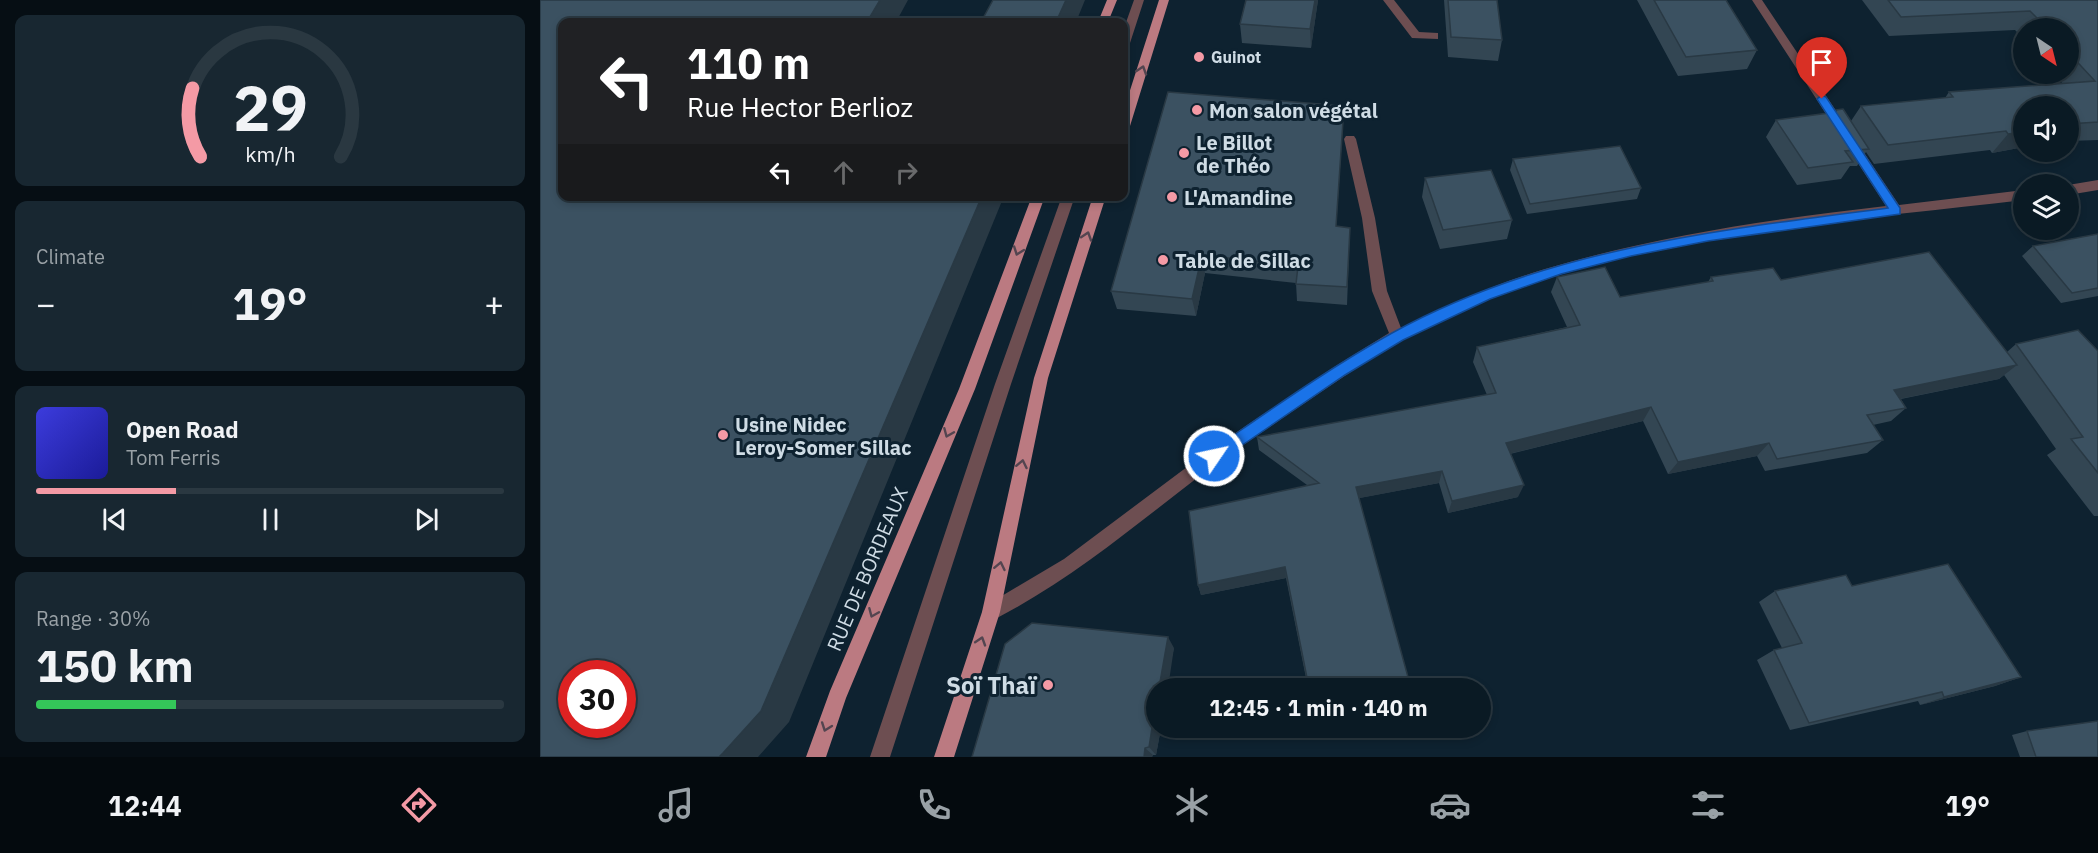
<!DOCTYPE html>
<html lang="en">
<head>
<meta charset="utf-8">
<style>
  :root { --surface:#0a1a24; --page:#182731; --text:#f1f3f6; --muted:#99a1a6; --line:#2a3841; --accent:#f49aa5 }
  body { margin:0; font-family:"IBM Plex Sans",sans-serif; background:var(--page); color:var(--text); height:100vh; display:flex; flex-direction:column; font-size:22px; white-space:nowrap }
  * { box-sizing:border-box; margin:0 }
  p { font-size:20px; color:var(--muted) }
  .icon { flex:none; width:33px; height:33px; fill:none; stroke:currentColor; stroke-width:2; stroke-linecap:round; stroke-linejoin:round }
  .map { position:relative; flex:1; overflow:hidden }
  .drawer { display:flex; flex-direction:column; gap:15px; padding:15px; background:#060e14; width:540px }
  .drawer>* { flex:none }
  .guide { position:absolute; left:18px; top:18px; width:570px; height:183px; border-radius:12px; box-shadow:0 3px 9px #0003,0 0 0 2px var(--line); background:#202124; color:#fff; overflow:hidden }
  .needle { width:39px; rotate:145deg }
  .buttons { position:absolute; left:1473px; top:18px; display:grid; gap:12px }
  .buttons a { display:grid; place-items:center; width:66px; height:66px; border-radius:50%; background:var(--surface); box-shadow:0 3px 9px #0003,0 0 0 2px var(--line); font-size:30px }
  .speed { position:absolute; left:18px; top:660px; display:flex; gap:12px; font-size:30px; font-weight:700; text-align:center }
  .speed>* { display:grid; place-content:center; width:78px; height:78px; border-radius:50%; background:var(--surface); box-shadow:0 3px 9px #0003,0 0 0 2px var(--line); line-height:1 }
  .speed .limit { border:9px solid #d22; background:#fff; color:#111 }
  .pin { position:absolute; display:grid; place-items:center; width:51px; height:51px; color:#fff; margin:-62px -26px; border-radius:50% 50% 50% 0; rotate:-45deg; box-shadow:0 0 6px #0007 }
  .pin .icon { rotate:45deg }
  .me { position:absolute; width:66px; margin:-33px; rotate:56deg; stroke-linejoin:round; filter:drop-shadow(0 0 4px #0008) }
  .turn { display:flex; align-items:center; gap:21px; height:126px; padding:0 30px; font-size:27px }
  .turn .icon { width:78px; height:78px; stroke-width:2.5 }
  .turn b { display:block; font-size:42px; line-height:51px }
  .lanes { display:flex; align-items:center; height:57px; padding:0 30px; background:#0003; justify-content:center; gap:30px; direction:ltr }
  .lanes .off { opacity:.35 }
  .big { font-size:45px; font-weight:700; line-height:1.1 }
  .drawer .widget { flex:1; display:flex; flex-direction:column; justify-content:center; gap:9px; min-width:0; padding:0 21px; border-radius:12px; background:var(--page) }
  .drawer .dial { align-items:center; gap:0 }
  .dial svg { height:156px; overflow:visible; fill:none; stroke:var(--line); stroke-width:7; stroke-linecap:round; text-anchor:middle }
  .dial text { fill:var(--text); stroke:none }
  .song { display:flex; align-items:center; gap:18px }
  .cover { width:72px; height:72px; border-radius:9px; background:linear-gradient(135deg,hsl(240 70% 55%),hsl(240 70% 35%)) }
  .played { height:6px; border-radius:3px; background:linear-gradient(90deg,var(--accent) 30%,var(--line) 30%) }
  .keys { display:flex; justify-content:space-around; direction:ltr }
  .heat { display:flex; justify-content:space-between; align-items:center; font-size:33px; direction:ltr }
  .charge { height:9px; border-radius:4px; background:linear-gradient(90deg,#34c759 30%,var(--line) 0) }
  .trip { position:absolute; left:606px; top:678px; width:345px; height:60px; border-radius:30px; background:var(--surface); box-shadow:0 3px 9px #0003,0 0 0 2px var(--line); font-weight:700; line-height:60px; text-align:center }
  .dock { display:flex; height:96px; justify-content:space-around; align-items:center; background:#040a0e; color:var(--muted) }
  .dock .icon { width:42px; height:42px }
  .dock .active { color:var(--accent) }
  .dock b { font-size:27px; color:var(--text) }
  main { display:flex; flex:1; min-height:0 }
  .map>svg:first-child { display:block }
</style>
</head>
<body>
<main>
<section class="drawer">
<div class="widget dial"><svg viewBox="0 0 100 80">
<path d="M14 69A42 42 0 1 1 86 69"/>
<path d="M14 69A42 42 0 0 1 10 34" stroke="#f49aa5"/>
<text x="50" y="56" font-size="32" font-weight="700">29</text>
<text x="50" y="72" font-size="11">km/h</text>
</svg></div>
<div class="widget"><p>Climate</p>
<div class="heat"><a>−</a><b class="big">19°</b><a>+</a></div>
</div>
<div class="widget">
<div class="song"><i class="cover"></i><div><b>Open Road</b><p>Tom Ferris</p></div></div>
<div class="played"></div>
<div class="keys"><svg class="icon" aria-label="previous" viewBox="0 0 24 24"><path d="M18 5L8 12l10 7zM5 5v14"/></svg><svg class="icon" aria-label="pause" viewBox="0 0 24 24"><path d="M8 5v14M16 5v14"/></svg><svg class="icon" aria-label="next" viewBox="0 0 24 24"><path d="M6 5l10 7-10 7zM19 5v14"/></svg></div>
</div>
<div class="widget"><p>Range · 30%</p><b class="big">150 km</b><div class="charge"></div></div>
</section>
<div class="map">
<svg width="1558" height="757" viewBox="0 0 1558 757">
  <rect width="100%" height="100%" fill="#0e2230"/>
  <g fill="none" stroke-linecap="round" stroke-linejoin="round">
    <path fill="#6d4e51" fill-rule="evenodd" d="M594,0H604L590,43L584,47V28Z
      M843,0H854L879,32L898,33V39L872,38Z
      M1212,0H1222L1359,205L1484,190V200C1272,225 1033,238 846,350C810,371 776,396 741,419C713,439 684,457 657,478C592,528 530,580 457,618L451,621L445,618L442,612L445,606L524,559L667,452L791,369L849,333L832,291L822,218L804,139L806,136H814L816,139L835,218L847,291L861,328C908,305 955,284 1005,269C1116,236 1231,219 1346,206Z
      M1558,180V190L1528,195V185Z
      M522,196H535L471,384L350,757H330L455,384Z"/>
    <path fill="#bb7a81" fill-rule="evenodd" d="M567,0H577L568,22H558Z
      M619,0H629L590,126L584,130V109Z
      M492,196H505L435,389L306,698L286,757H266L290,691L419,389Z
      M553,196H566L508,378L460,612L414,757H394L442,612L494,378Z"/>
  </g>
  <path fill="#334653" d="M706,0H778L771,48L702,43L700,24Z
    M904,0H957L962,40L958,61L908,57Z
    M1097,0H1186L1217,50L1207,69L1138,76Z
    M1322,0H1558V140L1528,141V106H1484V147L1452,153L1450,150L1334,164L1326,152L1317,166H1310L1301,179L1257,185L1226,137L1236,120L1294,113L1296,110L1311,121L1321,106L1405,98L1409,92L1523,84L1514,74H1528V28H1484V39L1475,30L1349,36Z
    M804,106L796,226L810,228L807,305L757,301L756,283L665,273L656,316L577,309L571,291Z
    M973,159L1101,188L1097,199L987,214L970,170Z
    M885,178L972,220L967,239L900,249L882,197Z
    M1558,234V296L1521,303L1482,256L1493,246Z
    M1017,277L1080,297L1168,282L1171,277L1241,280L1467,352L1476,344L1558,351V516H1554L1507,455L1516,449L1464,375L1459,379L1361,399L1366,408L1351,421L1333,425L1343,440L1327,453L1225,471L1217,456L1128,474L1103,421L970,454L978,497L908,513L899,483L819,498L871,688H768L746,578L661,595L658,585L767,485L719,450L717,437L947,395L933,362L937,347L1027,327L1011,292Z
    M1312,586L1481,677L1455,686L1380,705L1378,701L1250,730L1217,660L1234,650L1242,648L1219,602L1235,591Z
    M634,648L616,728H621L616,755H613L612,757H432Z
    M757,728H862L760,739Z
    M1487,731L1558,757H1480L1472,735Z"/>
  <path fill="#293944" d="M340,0H368L356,22H327Z
    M526,0H545L536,22H516Z
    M775,0H778L771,48L770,29Z
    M804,106L803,125L795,244L796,226Z
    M1484,132V147L1452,153L1468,134Z
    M442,196H464L249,722L218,757H179Z
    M662,255L665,273L656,316L652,299Z
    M1477,365L1459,379L1339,403L1354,390Z
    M1111,407L1103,421L960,456L966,443Z
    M1229,443L1217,456L1128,474L1138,462Z
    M902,471L899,483L815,499L816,487Z
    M984,485L978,497L908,513L912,501Z
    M745,567L746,578L661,595L658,585Z
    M628,637L634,648L628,688H619Z
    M1481,677L1455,686L1380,705L1404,697Z
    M616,703V728H621L616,755L609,747Z
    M605,748L613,755L612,757H604Z"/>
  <path fill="#3b5161" stroke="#293944" stroke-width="1.5" fill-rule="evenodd" d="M0,0H340L327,22H22V196H442L221,711L183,753L179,757H0ZM32,674H82V724H32Z
    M453,0H526L516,22H441Z
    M706,0H775L770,29L700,24Z
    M908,0H957L962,40L911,37Z
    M1114,0H1186L1217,50L1146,57Z
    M1348,0H1558V122L1528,124V106H1484V132L1468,134L1466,131L1348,145L1321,106L1413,97L1409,92L1555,81L1528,52V28H1507L1490,11L1361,17Z
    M628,92L804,106L796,226L810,228L807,287L756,284L758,266L662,255L652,299L571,291Z
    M1303,109L1329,149L1305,151L1313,162L1268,168L1236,120L1296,112V110Z
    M1080,146L1101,188L990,204L973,159Z
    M951,170L972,220L903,230L885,178Z
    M1558,234V288L1532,293L1493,246Z
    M1389,252L1477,365L1354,390L1366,408L1327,415L1343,440L1237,459L1229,443L1138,462L1111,407L966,443L984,485L912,501L902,471L816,487L871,688H769L745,567L658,585L649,511L779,483L717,437L956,393L937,347L1040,325L1017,277L1065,267L1080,297L1173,281L1171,277L1233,268L1241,280Z
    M1538,330L1558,351V473L1531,439L1543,437L1476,344Z
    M1408,564L1481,677L1404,697L1402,692L1269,723L1234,650L1262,643L1235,591L1306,575L1312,586Z
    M492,623L628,637L619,688H616V703L609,747L605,748L604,757H432L465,644Z
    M1558,721V757H1496L1487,731Z
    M758,728H810L759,733Z"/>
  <defs><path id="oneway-chevron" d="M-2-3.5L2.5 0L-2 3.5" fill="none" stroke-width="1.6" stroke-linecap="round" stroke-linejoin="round" transform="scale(1.5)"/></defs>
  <g stroke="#534550">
    <use href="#oneway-chevron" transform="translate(602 70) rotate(-72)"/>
    <use href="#oneway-chevron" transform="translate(547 236) rotate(-72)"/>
    <use href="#oneway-chevron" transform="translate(478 251) rotate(110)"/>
    <use href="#oneway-chevron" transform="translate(408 433) rotate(113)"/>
    <use href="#oneway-chevron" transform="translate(482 464) rotate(-78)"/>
    <use href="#oneway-chevron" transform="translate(460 566) rotate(-78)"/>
    <use href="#oneway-chevron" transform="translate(333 613) rotate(113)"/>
    <use href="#oneway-chevron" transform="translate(441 641) rotate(-72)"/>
    <use href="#oneway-chevron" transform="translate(286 727) rotate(110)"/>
  </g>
  <path fill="#1a73e8" stroke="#114b97" stroke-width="1.5" d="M1282,95L1286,97L1360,208V214L1168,241L1091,256L1021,274L950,299L863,340L805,375L679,461H669L667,456L669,452C729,411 789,368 852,333C1004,249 1179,230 1348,208L1277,99Z"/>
  <g fill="#f49aa5" stroke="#0e2230" stroke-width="2">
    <circle cx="659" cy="57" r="6"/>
    <circle cx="657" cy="110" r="6"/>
    <circle cx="644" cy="153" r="6"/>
    <circle cx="632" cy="197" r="6"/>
    <circle cx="623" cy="260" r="6"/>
    <circle cx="183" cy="435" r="6"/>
    <circle cx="508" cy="685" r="6"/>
  </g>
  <g text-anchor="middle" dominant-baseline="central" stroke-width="6" stroke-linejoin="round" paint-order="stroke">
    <g font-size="16" font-weight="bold" fill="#cfdce5" stroke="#0e2230" text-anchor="start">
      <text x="671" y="57">Guinot</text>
    </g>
    <g font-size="20" font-weight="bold" fill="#cfdce5" stroke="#0e2230" text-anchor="start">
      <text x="669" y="110">Mon salon végétal</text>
      <text x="656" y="142">Le Billot<tspan x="656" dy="23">de Théo</tspan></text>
      <text x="644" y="197">L'Amandine</text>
      <text x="635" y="260">Table de Sillac</text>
      <text x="195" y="424">Usine Nidec<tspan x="195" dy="23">Leroy-Somer Sillac</tspan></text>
    </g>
    <g font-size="20" fill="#cfdce5" stroke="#0e2230">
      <text transform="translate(327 569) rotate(-67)">RUE DE BORDEAUX</text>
    </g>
    <g font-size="24" font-weight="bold" fill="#cfdce5" stroke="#0e2230" text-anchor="end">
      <text x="496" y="685">Soï Thaï</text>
    </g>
  </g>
</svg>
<div class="buttons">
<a><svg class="needle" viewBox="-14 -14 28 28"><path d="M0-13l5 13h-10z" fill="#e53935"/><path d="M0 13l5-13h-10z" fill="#99a1a6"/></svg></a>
<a><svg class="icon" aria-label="sound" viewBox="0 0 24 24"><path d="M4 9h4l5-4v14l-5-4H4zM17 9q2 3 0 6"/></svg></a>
<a><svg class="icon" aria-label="layers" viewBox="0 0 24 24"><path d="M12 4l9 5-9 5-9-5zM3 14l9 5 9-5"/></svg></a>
</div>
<div class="speed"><div class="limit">30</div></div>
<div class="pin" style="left:1282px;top:99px;background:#d93025"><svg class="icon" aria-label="arrive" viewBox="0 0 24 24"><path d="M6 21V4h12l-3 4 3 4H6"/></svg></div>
<svg class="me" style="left:674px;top:456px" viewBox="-20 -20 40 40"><circle r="17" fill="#1a73e8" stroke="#fff" stroke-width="3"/><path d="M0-11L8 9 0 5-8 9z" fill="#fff"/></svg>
<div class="trip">12:45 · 1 min · 140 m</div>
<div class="guide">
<div class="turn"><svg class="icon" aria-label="left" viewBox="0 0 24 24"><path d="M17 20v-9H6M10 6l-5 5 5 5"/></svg><div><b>110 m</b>Rue Hector Berlioz</div></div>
<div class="lanes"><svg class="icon" aria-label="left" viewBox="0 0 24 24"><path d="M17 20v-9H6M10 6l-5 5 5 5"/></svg><svg class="icon off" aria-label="ahead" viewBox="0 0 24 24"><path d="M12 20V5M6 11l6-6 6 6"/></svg><svg class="icon off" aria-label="right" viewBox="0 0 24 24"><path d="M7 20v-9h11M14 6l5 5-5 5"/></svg></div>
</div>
</div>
</main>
<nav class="dock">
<b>12:44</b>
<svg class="icon active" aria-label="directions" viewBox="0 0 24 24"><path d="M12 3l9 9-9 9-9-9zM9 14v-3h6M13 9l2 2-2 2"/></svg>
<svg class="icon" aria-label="music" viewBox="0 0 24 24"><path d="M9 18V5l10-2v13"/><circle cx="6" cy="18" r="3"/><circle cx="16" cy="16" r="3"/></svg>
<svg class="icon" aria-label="phone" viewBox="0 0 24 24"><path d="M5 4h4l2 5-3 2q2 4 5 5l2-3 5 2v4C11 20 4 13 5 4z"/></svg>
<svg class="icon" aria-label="climate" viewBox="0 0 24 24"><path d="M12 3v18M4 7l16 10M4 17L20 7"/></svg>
<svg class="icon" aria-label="car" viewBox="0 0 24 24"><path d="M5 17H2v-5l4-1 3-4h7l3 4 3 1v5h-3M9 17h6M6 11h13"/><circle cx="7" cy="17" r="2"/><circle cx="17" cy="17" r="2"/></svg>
<svg class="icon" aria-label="filters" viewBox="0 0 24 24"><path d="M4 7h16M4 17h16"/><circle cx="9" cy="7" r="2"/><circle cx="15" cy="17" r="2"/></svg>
<b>19°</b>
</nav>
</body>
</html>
